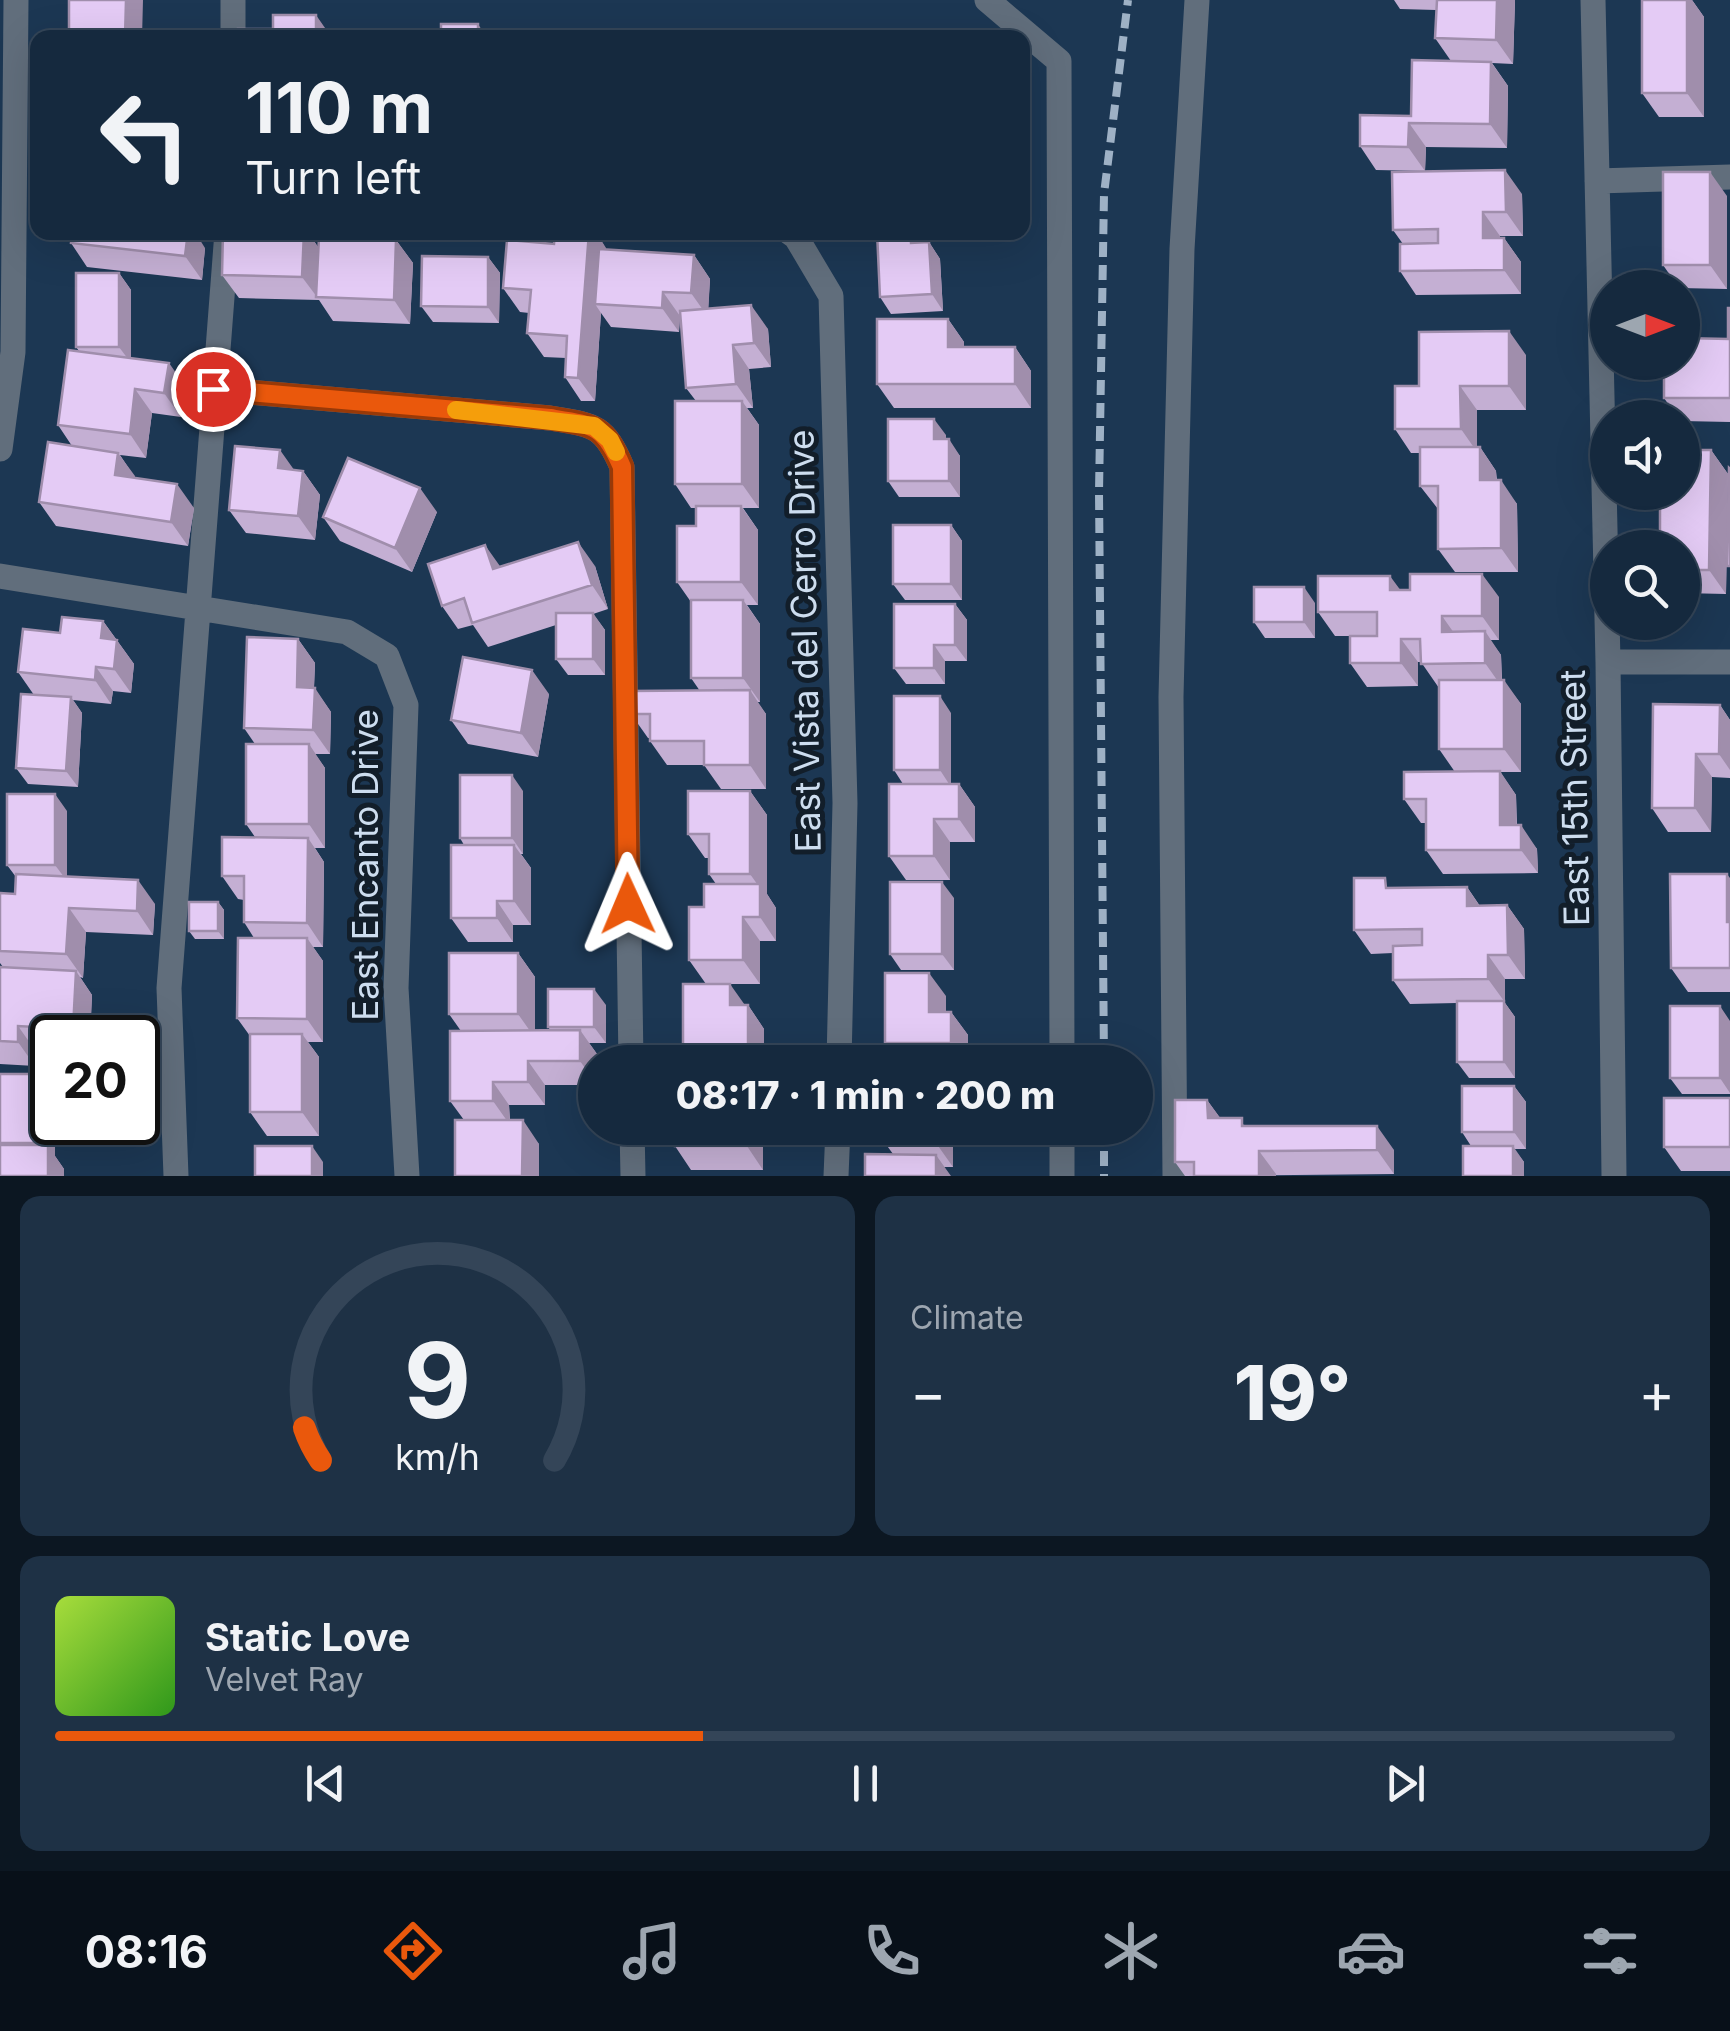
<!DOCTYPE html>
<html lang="en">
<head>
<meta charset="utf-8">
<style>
  :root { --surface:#15293e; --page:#1e3145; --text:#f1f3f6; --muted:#9da6b0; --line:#344558; --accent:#ea580c }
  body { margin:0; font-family:Inter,sans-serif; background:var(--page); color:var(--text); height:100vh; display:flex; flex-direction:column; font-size:38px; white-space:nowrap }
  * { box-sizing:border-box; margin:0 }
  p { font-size:32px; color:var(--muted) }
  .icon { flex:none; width:55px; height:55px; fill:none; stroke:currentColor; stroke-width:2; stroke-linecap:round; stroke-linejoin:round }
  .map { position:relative; height:1176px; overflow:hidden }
  .sheet { display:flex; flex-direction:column; gap:20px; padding:20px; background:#0c1722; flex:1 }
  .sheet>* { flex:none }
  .top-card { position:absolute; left:30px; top:30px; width:1000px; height:210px; border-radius:20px; box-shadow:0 10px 40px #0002,0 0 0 2px var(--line); background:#15293e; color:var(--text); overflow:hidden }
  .needle { width:65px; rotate:90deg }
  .buttons { position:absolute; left:1590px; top:270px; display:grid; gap:20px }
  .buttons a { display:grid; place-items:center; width:110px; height:110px; border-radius:50%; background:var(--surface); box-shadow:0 10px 40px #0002,0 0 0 2px var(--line); font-size:50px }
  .speed { position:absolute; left:30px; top:1015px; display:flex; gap:20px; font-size:50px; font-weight:700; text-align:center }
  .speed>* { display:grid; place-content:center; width:130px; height:130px; border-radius:50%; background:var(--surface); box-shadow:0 10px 40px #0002,0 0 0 2px var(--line); line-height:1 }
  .speed .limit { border:5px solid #111; border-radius:15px; background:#fff; color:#111 }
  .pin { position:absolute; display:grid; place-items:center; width:85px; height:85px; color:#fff; margin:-42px; border:5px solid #fff; border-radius:50%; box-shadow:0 2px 10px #0007 }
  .me { position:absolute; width:110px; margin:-55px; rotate:359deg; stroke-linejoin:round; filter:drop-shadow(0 0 8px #0008) }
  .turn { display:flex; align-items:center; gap:35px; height:210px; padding:0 50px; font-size:45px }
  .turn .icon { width:130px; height:130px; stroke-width:2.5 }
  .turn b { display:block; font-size:70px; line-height:85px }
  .big { font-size:75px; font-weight:800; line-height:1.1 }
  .sheet .widget { flex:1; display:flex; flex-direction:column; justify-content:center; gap:15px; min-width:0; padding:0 35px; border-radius:20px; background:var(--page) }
  .sheet .dial { align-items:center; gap:0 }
  .dial svg { height:260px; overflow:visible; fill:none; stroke:var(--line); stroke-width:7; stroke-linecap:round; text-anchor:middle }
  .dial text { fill:var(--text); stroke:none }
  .song { display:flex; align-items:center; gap:30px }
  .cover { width:120px; height:120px; border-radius:15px; background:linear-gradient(135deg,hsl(80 70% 55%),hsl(110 70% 35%)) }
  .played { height:10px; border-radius:5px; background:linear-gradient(90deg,var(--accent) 40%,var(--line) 40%) }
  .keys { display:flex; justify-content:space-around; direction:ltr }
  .heat { display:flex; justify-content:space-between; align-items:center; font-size:55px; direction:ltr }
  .sheet .tiles { flex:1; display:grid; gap:20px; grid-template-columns:1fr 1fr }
  .widget:last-child { grid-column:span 2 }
  .trip { position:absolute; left:578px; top:1045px; width:575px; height:100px; border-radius:50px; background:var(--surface); box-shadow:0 10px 40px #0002,0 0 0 2px var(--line); font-weight:800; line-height:100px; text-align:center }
  .tabs { display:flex; height:160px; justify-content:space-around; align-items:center; background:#081019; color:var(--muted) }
  .tabs .icon { width:70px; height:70px }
  .tabs .on { color:var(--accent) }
  .tabs b { font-size:45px; color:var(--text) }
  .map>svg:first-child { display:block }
</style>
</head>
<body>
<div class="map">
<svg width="1730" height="1176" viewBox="0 0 1730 1176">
  <rect width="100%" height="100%" fill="#1c3753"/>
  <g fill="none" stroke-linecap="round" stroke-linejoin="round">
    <path stroke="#616e7c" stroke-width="25" d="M233,0V38
      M987,0L1059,61L1062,1062
      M1593,0L1608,662L1614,1176
      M1597,181L1730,177
      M789,232L796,237L831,296L845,803L839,1062
      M213,389L550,418C593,425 604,424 622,467L631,1062
      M0,449L13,352L16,0
      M0,576L347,632L387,656L406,705L396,988L407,1176
      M1608,662H1730
      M632,1128L633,1176
      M1062,1128V1176
      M176,1176L169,988L227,232
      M836,1176L838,1128
      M1175,1176L1171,697L1182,249L1197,0"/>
    <path stroke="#9eb1c5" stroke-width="8" stroke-dasharray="15 8" stroke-linecap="butt" d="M1104,1062L1099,492L1104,194L1128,0
      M1104,1128V1176"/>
  </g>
  <path fill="#c4afd3" d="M1394,0H1515L1513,64L1492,63L1508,86L1507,148L1426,147L1425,171L1376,170L1360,146L1411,116L1451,61L1435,38L1436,10L1400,9Z
    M1642,0H1692L1704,17V117H1659L1642,93Z
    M1522,194L1523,236H1500V238H1504L1521,262V294L1416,295L1400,271L1403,244L1393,230Z
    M1727,196V289L1679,288L1663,265Z
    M223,232H308L318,247L396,240L413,263L410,324L333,321L319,300L239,298L222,275Z
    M555,232H596L606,249L694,255L710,279L708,309L768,329L771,367L749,369L753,408H747L759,425V508H743L758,530V605H747L760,624V702H757L766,714V789H721L704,765H667L650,741V738H648L631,714L700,691L691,678V602L677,582L696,526V508H691L675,484L696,401L686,388L680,316L679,332L611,327L601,313L595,401H581L565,377L566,358L544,357L527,333L529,313L520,312L503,288L554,244Z
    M877,232H916L921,239V243L929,242L940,259L943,311L891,314L880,297Z
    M71,243L205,248L202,280L87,267Z
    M488,257L500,273L499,323L433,322L421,306Z
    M119,273L131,290V358L186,387L181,417L152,413L146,458L120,455L135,478L194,508L188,546L56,526L39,502L72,446L58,425L79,351L76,347Z
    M1730,308V422L1682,421V418H1678L1664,398L1728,339Z
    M948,319L964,342V347H1015L1031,371V408H894L877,384Z
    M1526,355V410H1477V447H1480L1496,471L1497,480L1517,504L1518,572H1455L1438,549V509L1420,486V453H1411L1395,429L1419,386Z
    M946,435V439L960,456V497H899L888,481Z
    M1711,450L1728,474L1726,594L1682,593V548Z
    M294,470L303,471L320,495L315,540L246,533L229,510Z
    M437,512L412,572L340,541L323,517Z
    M951,525L962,541V600H905L893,584Z
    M595,566L608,609L593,614L605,630V675H568L556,659V625L488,647L473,625L458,629L442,606L501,567Z
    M1401,590L1499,597V640H1490L1501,655L1502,680L1521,704V772H1500L1516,795L1517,825L1537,849L1538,873L1443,874L1426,850V823H1421L1404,799L1455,772L1439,749V688L1421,662H1418V686L1367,687L1350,663V636H1335L1318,612Z
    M1315,603V638H1265L1254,622Z
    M955,604L967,620V661H945V684H906L894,668Z
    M103,621L134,664L131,693L113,691L111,704L73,700L82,713L78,787L28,784L16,768L34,695L18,672L60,633Z
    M298,639L315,663L314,688L331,712L330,754H315L325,768V848H315L324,862L323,947H313L323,961V1042H308L319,1057V1136H267L250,1112V1036L237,1018L254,938L244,922V900L238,899L222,876L255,837L246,824L255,744L244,728Z
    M549,694L538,757L468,744L451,720Z
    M1720,705L1730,720V778L1712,777L1711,832H1668L1652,808Z
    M951,713V784H959L975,807V842H950V880H906L889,856L903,784L894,770Z
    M523,791V854H521L531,868V925H513V942H468L451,918L464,845L460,838Z
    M750,791L767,815V894L776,908V941H760V984H706L689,960L704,907L716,884L709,874V858H705L688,834Z
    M67,811V877L155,904L153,935L86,932L83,978L80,977L92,995L90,1038H52V1051L35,1050V1066L0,1064V967H3L0,963V893L15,894L16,877L7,865Z
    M1730,878V992H1688L1671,968Z
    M1467,887L1480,906L1507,905L1524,929L1525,979H1505V1003L1515,1017V1078H1469L1457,1062V1003L1410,1004L1393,980V953L1371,954L1354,930L1392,888Z
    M954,898V970H901L890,954Z
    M218,902L224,910V939H195L189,931Z
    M518,953L535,977V1031H551L548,1027L606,1005V1043H589L597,1054V1062H595V1085H545V1105H509L510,1120L539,1144V1176H455L464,1120L450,1101L461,1031L449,1014Z
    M946,996V1012H951L968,1035V1062H885L897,1061L885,1043Z
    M748,1005L764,1029V1062H690L683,1051Z
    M1730,1021V1094H1682L1670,1078Z
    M0,1074H44L52,1086V1122H55V1156L64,1169V1176H0Z
    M1514,1086L1526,1102V1149H1514L1524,1162V1176L1471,1146L1462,1132Z
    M1730,1098V1171H1681L1664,1147Z
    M1207,1100L1220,1118L1248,1126L1394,1150V1174L1185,1176L1175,1162Z
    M763,1128V1170H691L675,1146Z
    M953,1128V1167H944L893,1154L885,1143Z"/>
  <path fill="#a08eac" d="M126,0H143L142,38H125Z
    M1497,0H1515L1513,64L1496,40Z
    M1687,0H1692L1704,17V117L1687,93Z
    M316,15L332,38H316Z
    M478,24L487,38H478Z
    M1491,62L1508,86L1507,148L1490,124Z
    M1409,123L1426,147L1425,171L1408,147Z
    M1505,170L1522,194L1523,236L1506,212Z
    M1710,172L1727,196V289L1710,265Z
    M1483,212L1500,236V262L1483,238Z
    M188,232H195L205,248L202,280L185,256Z
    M304,232H308L320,250L317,297L302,277Z
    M589,232H596L606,248L602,304H595L601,313L595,401L578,378Z
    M910,232H916L921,239L922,259L911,243Z
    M1504,238L1521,262V294L1504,270Z
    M396,240L413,263L410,324L394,300Z
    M929,242L940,259L943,311L932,294Z
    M694,255L710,279L708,317L691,293Z
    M488,257L500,273L499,323L488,307Z
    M119,273L131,290V363L119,347Z
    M663,292L680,316L679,332L662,308Z
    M751,305L768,329L771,367L754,343Z
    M948,319L964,342V371L948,347Z
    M1509,331L1526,355V410L1509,386Z
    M733,345L749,369L753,408L736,384Z
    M1015,347L1031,371V408L1015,384Z
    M169,363L186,387L181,417L164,393Z
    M1460,386L1477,410V452L1461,429Z
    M135,389L152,413L146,458L130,434Z
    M742,401L759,425V508L742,484Z
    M934,419L946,435V456L934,439Z
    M949,439L960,456V497L949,481Z
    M1480,447L1496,471L1497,504L1480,480Z
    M280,450L297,474L278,468Z
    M1711,450L1728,474L1726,594L1709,570Z
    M118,453L135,476L132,498L115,475Z
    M303,471L320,495L315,540L298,516Z
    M1501,480L1517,504L1518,572L1501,548Z
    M177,484L194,508L188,546L171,522Z
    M420,488L437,512L412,572L395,548Z
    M741,506L758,530V605L741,582Z
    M951,525L962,541V600L951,584Z
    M578,542L595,566L608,609L592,585Z
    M485,545L502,569H493Z
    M1482,574L1499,597V640L1482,616Z
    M1390,576L1407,599L1390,590Z
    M1304,587L1315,603V638L1304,622Z
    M743,600L760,624V702L743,678Z
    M955,604L967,620V661L955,645Z
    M593,613L605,630V675L593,659Z
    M1442,616L1459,640L1442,632Z
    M103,621L134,664L131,693L114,669L101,638Z
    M1485,631L1501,655L1502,687L1485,663Z
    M298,639L315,663L313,711L297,687Z
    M1401,639L1418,662V686L1401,663Z
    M934,645L945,661V684L934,668Z
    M96,667L113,691L111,704L95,680Z
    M532,670L549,694L538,757L521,733Z
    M1504,680L1521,704V772L1504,749Z
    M315,688L331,712L330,754L313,730Z
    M750,690L766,714V789L750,765Z
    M940,696L951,713V787L940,770Z
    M71,697L82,713L78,787L66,771Z
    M1720,705L1730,720V770L1719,754Z
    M309,744L325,768V848L309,824Z
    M1696,754L1712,777L1711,832L1695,808Z
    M1500,771L1516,795L1517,849L1500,825Z
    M512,775L523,791V854L512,838Z
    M959,784L975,807V842L959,819Z
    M750,791L767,815V894L776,908V941L760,917V888L750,874Z
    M55,794L67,811V881L55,865Z
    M934,819L950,842V880L934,856Z
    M1521,825L1537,849L1538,873L1521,850Z
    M308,838L324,862L323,947L307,923Z
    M514,845L531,868V925L514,901Z
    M1727,874L1730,878V925L1727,922Z
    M138,880L155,904L153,935L137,911Z
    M942,882L954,898V970L942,954Z
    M1467,887L1483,911L1467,906Z
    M497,901L513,925V942L497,918Z
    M218,902L224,910V939L218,931Z
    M1507,905L1524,929L1525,979L1508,955Z
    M69,908L86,932L83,978L66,954Z
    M743,917L760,941V984L743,960Z
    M307,938L323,961V1042L307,1019Z
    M518,953L535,977V1038L518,1014Z
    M1488,955L1505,979V1003L1515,1017V1078L1504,1062V1001L1488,979Z
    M76,971L92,995L90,1038H79L73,1029Z
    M929,973L946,996V1035L929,1012Z
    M730,984L747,1008L730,1005Z
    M594,989L606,1005V1043L594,1027Z
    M748,1005L764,1029V1062H756L748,1051Z
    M1720,1006L1730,1021V1093L1720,1078Z
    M951,1012L968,1035V1062H964L951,1043Z
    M18,1026L35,1050V1066L18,1042Z
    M580,1030L597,1054L595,1082L580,1061Z
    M302,1034L319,1057V1136L302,1112Z
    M528,1061L545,1085V1105L528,1082Z
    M44,1074L52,1086V1122H55V1156L64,1169V1176H48V1148L44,1143Z
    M138,1075L140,1079V1112L138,1108Z
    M493,1082L509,1105L510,1125L493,1101Z
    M1514,1086L1526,1102V1149L1514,1132Z
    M1207,1100L1224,1123L1208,1118Z
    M523,1120L539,1144V1176H522Z
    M1377,1126L1394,1150V1174L1377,1150Z
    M747,1128H763V1170L747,1146Z
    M936,1128H953V1167L936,1143Z
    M312,1146L323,1162V1176H312Z
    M1513,1146L1524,1162V1176H1513Z
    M1259,1151L1276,1174V1176H1259Z
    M936,1155L951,1176H936Z"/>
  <path fill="#e4cbf5" stroke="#a08eac" stroke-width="2.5" d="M69,0H126L125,38H69Z
    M1437,0H1497L1496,40L1435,38Z
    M1642,0H1687V93H1642Z
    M273,15H316V38H238V29H273Z
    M441,24H478V38H441Z
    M343,36H410V38H343Z
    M1412,60L1491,62L1490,124L1409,123L1408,147L1360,146V115L1411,116Z
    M1505,170L1506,212H1483V238H1504V270L1400,271V244L1438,243V229L1393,230L1392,172Z
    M1663,172H1710V265H1663Z
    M72,232H188L185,256L71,243Z
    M223,232H304L302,277L222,275Z
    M555,232H589L578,378L565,377L567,336L527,333L531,290L503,288L507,240L554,244Z
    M877,232H910L911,243L929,242L932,294L880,297Z
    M319,237L396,240L394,300L316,297Z
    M599,249L694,255L691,293L663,292L662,308L595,304Z
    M422,256L488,257V307L421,306Z
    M76,273H119V347H76Z
    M751,305L754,343L733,345L736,384L686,388L680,311Z
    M1728,308H1730V398H1664V362H1682V338L1728,339Z
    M877,319H948V347H1015V384H877Z
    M1509,331V386H1460L1461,429H1395V386H1419V332Z
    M68,350L169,363L164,393L135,389L130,434L58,425Z
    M675,401H742V484H675Z
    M888,419H934V439H949V481H888Z
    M48,442L118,453L115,475L177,484L171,522L39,502Z
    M235,446L280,450L278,468L303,471L298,516L229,510Z
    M1420,447H1480V480H1501V548L1438,549V486H1420Z
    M1682,450H1711L1709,570H1682V548H1660V492H1682Z
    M348,458L420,488L395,548L323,517Z
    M1729,468L1730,469V566H1727Z
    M696,506H741V582H677V526H696Z
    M893,525H951V584H893Z
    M578,542L592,585L472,623L464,598L442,606L428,564L485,545L493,569Z
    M1410,574H1482V616H1442V632L1485,631V663L1421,664L1420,639H1401V663H1350V636H1377V612H1318V576H1390V590H1410Z
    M1254,587H1304V622H1254Z
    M691,600H743V678H691Z
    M894,604H955V645H934V668H894Z
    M556,613H593V659H556Z
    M62,617L103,621L101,638L117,640L114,669L96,667L95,680L18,672L23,629L60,633Z
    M247,637L298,639L297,687L315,688L313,730L244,728Z
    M463,657L532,670L521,733L451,720Z
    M1439,680H1504V749H1439Z
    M750,690V765H704V741H650V714H631V691Z
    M21,694L71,697L66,771L16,768Z
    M894,696H940V770H894Z
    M1653,704L1720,705L1719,754H1696L1695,808H1652Z
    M246,744H309V824H246Z
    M1500,771V825H1521V850H1426V799H1404V772Z
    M460,775H512V838H460Z
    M889,784H959V819H934V856H889Z
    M688,791H750V874H709V834H688Z
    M7,794H55V865H7Z
    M222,837L308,838L307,923L244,922V876H222Z
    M451,845H514V901H497V918H451Z
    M16,874L138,880L137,911L69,908L66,954L0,951V893L15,894Z
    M1670,874H1727V922H1730V968H1671Z
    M1354,878H1385L1386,888L1467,887V906L1507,905L1508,955H1488V979L1393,980V946L1422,945V929L1354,930Z
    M890,882H942V954H890Z
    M704,884H760V917H743V960H689V907H704Z
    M189,902H218V931H189Z
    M238,938H307V1019L237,1018Z
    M449,953H518V1014H449Z
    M0,967L76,971L73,1029L18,1026V1042L0,1041Z
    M885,973H929V1012H951V1043H885Z
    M683,984H730V1005H748V1051H683Z
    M548,989H594V1027H548Z
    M1457,1001H1504V1062H1457Z
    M1670,1006H1720V1078H1670Z
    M580,1030V1061H528V1082H493V1101H450V1031Z
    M250,1034H302V1112H250Z
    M885,1061H936V1062H885Z
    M0,1074H44V1143H0Z
    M1462,1086H1514V1132H1462Z
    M1664,1098H1730V1147H1664Z
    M1175,1100H1207L1208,1118H1242V1126H1377V1150L1259,1151V1176H1194V1162H1175Z
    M455,1120H523L522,1176H455Z
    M675,1128H747V1146H675Z
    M885,1128H936V1143H885Z
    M0,1145H48V1176H0Z
    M255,1146H312V1176H255Z
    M1463,1146H1513V1176H1463Z
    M865,1154L936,1155V1176H865Z"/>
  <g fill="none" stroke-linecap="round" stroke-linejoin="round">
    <g stroke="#983908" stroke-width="25">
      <path id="route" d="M213,389L550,418C594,425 604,425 622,467L628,904"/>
    </g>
    <use href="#route" stroke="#ea580c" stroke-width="18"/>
    <path stroke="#f59e0b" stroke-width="18" d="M456,410L594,426L610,440L616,452"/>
  </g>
  <g text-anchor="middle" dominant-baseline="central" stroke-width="10" stroke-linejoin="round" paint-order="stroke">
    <g font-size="35" fill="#cdddef" stroke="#121e2a">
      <text transform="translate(804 641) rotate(-91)">East Vista del Cerro Drive</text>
      <text transform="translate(1574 798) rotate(-91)">East 15th Street</text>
      <text transform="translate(365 865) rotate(-90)">East Encanto Drive</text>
    </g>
  </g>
</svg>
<div class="buttons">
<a><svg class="needle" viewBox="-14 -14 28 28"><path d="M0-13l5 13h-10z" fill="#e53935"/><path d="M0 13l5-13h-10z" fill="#9da6b0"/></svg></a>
<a><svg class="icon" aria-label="sound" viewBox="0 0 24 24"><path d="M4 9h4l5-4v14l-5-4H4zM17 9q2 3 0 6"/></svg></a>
<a><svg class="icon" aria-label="search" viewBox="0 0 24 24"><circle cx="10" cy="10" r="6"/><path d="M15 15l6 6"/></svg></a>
</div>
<div class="speed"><div class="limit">20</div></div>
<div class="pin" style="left:213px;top:389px;background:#d93025"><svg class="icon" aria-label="arrive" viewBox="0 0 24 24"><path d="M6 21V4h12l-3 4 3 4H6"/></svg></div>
<svg class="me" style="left:628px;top:904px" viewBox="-20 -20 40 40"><path d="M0-17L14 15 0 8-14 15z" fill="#ea580c" stroke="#fff" stroke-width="4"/></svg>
<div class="trip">08:17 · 1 min · 200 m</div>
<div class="top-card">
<div class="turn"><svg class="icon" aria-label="left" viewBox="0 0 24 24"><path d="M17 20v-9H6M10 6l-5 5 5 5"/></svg><div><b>110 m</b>Turn left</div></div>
</div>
</div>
<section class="sheet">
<div class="tiles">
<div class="widget dial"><svg viewBox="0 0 100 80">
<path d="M14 69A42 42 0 1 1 86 69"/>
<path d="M14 69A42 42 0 0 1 9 59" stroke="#ea580c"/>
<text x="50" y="56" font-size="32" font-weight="700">9</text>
<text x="50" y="72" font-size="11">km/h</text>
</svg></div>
<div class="widget"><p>Climate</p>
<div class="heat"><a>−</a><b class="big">19°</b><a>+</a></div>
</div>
<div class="widget">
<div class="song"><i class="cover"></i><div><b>Static Love</b><p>Velvet Ray</p></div></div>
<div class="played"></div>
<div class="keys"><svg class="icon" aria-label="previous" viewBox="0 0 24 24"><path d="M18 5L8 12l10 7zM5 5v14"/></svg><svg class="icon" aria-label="pause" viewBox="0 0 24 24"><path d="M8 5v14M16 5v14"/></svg><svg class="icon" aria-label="next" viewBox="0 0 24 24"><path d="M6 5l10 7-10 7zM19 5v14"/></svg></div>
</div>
</div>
</section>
<nav class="tabs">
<b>08:16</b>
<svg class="icon on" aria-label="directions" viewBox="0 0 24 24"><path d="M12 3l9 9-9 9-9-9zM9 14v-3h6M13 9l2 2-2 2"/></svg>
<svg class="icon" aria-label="music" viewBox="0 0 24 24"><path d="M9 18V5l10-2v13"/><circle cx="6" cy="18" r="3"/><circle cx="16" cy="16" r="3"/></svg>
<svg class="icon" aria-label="phone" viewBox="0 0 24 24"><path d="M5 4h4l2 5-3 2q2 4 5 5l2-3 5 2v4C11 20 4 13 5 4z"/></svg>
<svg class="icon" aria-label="climate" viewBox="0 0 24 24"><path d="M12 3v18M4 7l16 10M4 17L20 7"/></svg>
<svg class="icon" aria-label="car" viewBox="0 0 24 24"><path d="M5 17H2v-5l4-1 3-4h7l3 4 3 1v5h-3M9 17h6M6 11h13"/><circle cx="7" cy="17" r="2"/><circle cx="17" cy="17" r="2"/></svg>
<svg class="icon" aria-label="filters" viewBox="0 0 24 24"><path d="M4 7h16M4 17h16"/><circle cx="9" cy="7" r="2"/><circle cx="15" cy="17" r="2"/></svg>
</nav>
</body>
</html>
